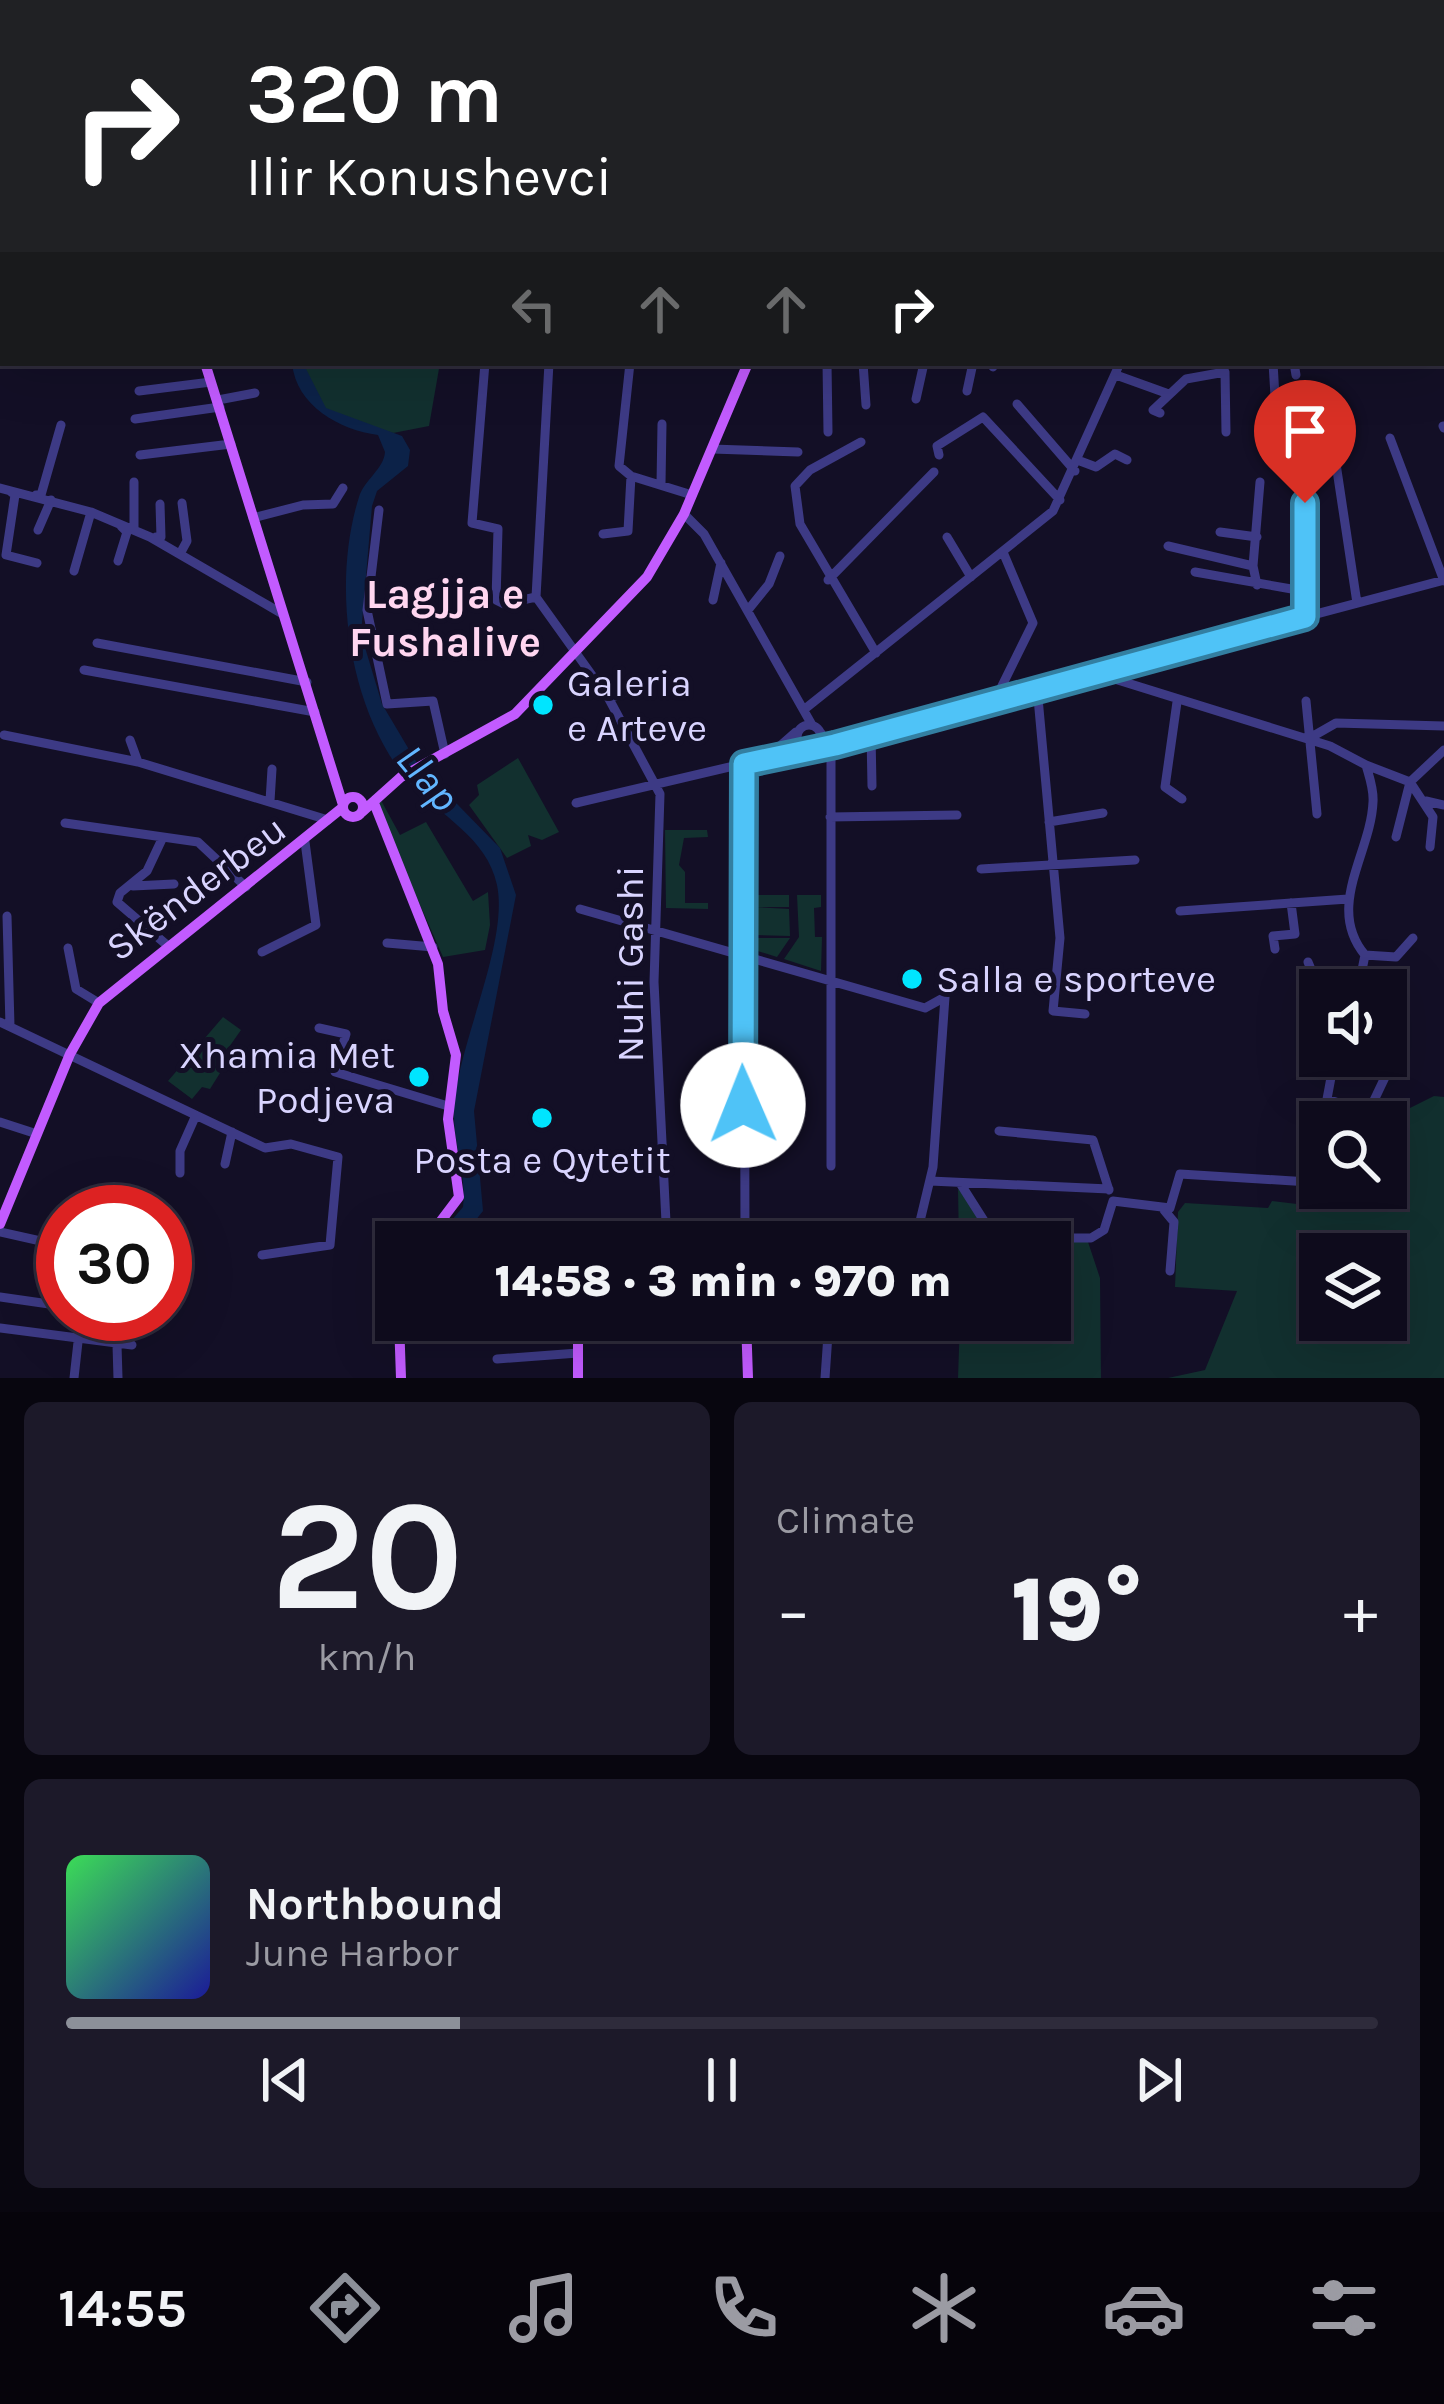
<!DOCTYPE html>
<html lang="en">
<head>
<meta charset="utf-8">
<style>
  :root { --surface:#0e0b1c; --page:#1c1929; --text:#f1f3f6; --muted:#9b9ba3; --line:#2e2b3b; --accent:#8c9099 }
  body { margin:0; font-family:Karla,sans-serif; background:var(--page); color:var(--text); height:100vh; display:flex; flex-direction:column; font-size:45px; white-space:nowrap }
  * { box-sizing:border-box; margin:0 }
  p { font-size:39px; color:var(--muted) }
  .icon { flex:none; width:66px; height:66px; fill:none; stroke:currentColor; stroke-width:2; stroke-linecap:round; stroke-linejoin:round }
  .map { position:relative; height:1378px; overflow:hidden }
  .sheet { display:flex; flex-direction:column; gap:24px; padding:24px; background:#08060f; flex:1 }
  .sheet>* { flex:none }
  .banner { position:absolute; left:0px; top:0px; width:1446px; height:366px; box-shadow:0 12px 48px #0002,0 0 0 3px var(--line); background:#202124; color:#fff; overflow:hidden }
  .fabs { position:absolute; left:1299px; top:969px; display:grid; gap:24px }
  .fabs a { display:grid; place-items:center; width:108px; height:108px; border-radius:0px; background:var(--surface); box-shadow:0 12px 48px #0002,0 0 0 3px var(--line); font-size:60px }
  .speed { position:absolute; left:36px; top:1185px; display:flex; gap:24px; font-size:60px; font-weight:700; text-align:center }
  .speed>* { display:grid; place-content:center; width:156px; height:156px; border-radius:50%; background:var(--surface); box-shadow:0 12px 48px #0002,0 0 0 3px var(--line); line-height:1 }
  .speed .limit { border:18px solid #d22; background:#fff; color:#111 }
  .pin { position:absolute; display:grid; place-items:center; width:102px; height:102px; color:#fff; margin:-123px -51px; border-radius:50% 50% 50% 0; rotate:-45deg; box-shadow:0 0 12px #0007 }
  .pin .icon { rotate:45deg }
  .me { position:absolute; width:132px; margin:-66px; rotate:359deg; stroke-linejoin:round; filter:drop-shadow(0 0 9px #0008) }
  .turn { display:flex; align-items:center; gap:42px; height:252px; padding:0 48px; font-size:54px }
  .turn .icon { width:156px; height:156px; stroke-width:2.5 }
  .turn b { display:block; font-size:84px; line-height:102px }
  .lanes { display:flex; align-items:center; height:114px; padding:0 48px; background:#0003; justify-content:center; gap:60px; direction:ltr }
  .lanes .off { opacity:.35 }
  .big { font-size:90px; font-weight:800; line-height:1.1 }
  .sheet .card { flex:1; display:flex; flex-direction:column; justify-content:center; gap:18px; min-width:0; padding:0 42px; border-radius:18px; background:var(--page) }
  .sheet .dial { align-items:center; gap:0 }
  .dial b { font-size:156px; line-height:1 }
  .song { display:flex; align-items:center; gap:36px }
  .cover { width:144px; height:144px; border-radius:18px; background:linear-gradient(135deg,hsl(130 70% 55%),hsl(240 70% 35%)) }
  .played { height:12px; border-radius:6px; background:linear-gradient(90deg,var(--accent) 30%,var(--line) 30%) }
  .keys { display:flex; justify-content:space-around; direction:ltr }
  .heat { display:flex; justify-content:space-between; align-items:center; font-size:66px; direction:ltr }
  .sheet .tiles { flex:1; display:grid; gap:24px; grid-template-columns:1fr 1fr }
  .card:last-child { grid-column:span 2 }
  .trip { position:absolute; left:375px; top:1221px; width:696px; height:120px; border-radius:0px; background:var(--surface); box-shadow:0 12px 48px #0002,0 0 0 3px var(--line); font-weight:800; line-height:120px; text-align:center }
  .dock { display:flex; height:192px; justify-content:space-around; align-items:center; background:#06040b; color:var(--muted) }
  .dock .icon { width:84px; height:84px }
  .dock .on { color:var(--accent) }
  .dock b { font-size:54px; color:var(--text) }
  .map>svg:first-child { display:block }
</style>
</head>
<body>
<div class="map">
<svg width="1444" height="1378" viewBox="0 0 1444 1378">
  <rect width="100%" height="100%" fill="#130f26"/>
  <path fill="#12302f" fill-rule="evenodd" d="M299,363H440L429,426L393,433L325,412Z
    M518,758L559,832L542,840L528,835L531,846L507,858L469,805L479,795L477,785Z
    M377,793L400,835L426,822L473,901L488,892L490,925L485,950L443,957L372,796Z
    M665,830H707L708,837L684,838L679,865L685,872V903H708V909L666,908Z
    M747,895H789V907H755L789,909L790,936L755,935L752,907V938H790L777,957L748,948Z
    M797,895H821V907L814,908L815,937H822L821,971L784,959L799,937Z
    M223,1017L241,1030L215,1067L220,1073L210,1089L202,1087L192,1099L168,1081Z
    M1434,1096L1444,1097V1378H1168L1205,1370L1237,1291L1175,1287L1178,1212L1185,1203L1268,1208L1272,1201L1322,1207L1323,1188H1386L1382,1122ZM1320,1254H1386V1320H1320Z
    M958,1189L973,1201L987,1237L1088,1242L1100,1278L1101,1378H958L960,1320H1050V1242H959Z"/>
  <path fill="#0c2248" d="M292,363H303L326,408L402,436L410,450L408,466L377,491L372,506L361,634L382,704L417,763L500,848L516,895L474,1111L483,1211L458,1242H433L463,1207C467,1174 452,1141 454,1107C458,1044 509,943 497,885C487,837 440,816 410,783C348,712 331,585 359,497C364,480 384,469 385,452L378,435C340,430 296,406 292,363Z"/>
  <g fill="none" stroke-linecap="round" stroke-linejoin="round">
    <path stroke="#3d3a85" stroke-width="9" d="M687,0L691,3
      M777,0L795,3
      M1136,0V3
      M1273,0L1277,3
      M277,3L278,0
      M605,3L622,0
      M812,3L813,0
      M1443,81L1444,79
      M1443,169L1444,170
      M1443,289L1444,290
      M0,338L3,337
      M485,363L472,523L498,529L496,600L504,604L536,597
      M549,363L536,597L609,699L660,794L654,982L667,1242
      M630,363L619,466L631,476L692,495
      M827,363L828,432
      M863,363L866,405
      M1273,363L1275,396
      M1294,363L1296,375
      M1314,363H1317
      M993,367L994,363
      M1116,375L1166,393
      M139,391L211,382
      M967,391L973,363
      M916,399L924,363
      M218,400L255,393
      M1017,404L1075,471
      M1160,413L1153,410L1186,379L1225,372L1226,432
      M135,419L220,407
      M1443,426L1444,428
      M1390,438L1444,581
      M861,442L810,470L795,486L800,524L876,653
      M712,449L798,452
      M140,455L231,444
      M939,455L937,446L983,417L1060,500
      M1335,457L1357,603
      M1080,461L1096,467L1115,454L1127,460
      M134,482V530
      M661,484L662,424
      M0,488L91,512L150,537L281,613
      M10,491L15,495L6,555L37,563
      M36,495H41L61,425
      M379,510L367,610L387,704L433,701L445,754
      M684,514L704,534L812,725
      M253,518L303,505L333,504L343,488
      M38,530L51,500
      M1220,532L1257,537
      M603,534L628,531L631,476
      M156,537H161L160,504
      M947,537L971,577
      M1168,546L1253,566
      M181,552L187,541L182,503
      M118,561L127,532L121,526
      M74,571L91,512
      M1195,572L1303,591
      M828,580L934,472
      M1257,585L1253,566L1260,482
      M713,600L721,563
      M748,610L769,584L780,556
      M1305,617V503
      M97,643L307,682
      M84,670L315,712
      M1092,672L1330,746L1366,765C1369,776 1374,789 1373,802C1371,853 1325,907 1365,955L1361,975L1350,990
      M1037,687L1060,938L1053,1011L1085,1014
      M609,699L632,689
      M995,700L1033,623L1003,552
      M1306,701L1317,814
      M1177,702L1165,787L1182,799
      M806,708L1053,511L1120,363
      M797 737a12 12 0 1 1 24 0a12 12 0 1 1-24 0Z
      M821,733L831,752V1166
      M871,734L872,786
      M4,735L138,762L328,820
      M1308,739L1336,723L1444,726
      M130,740L138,762
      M816,747L1444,580
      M764,760L796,732
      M744,764L745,1242
      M1366,765L1410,782L1444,750
      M1410,782L1433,817L1430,847
      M270,801L272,769
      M1426,801L1444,805
      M576,803L806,749
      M830,817L957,815
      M1049,822L1103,813
      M65,823L198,842L246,887
      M163,837L147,871L120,893L117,902L168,946
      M1396,837L1410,782
      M981,869L1135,860
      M133,886L174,884
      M580,909L925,1008L945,997
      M1180,911L1348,899
      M7,916L10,1026
      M387,943L433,947
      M68,948L76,989L99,1003
      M1275,949L1273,936L1295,934L1291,903
      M262,952L316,925L305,842
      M1365,955L1396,957L1413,938
      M1308,962L1315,979L1353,985
      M0,1022L265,1148L291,1144L338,1157L330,1245L262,1255
      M319,1028L346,1034L335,1072L448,1106
      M1335,1056L1327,1099L1368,1113L1387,1073
      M0,1122L37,1134
      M999,1131L1093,1140L1109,1190
      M225,1164L232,1132
      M180,1173V1151L196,1115
      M930,1181L1109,1189
      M960,1183L993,1235L1003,1238H1091L1104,1230L1113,1201
      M1113,1201L1170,1208L1180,1174L1309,1182
      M1164,1210L1174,1222L1170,1271
      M0,1232L63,1246
      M915,1242L933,1167L945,997
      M0,1297L63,1306
      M828,1325L851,1320
      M0,1328L132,1345
      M117,1345L118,1378
      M497,1359L578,1353
      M74,1378L78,1342
      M825,1378L829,1320"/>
    <path stroke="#c25bff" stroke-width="10" d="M92,0L93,3
      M1215,3L1220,0
      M205,363L343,805
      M343 807a10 10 0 1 1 20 0a10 10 0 1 1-20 0Z
      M374,803L438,964L443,1011L456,1055L448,1119L459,1197L425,1242
      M362,812L401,777L515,714L647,577L684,514L748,363
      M0,1224L70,1054L99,1003L342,808
      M442,1224L459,1242
      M399,1320L401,1378
      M578,1320V1378
      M746,1320L748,1378"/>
  </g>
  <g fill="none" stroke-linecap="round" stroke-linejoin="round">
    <g stroke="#337fa1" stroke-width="30">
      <path id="route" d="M743,1105L744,764L835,745L1305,617V503"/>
    </g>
    <use href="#route" stroke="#4fc3f7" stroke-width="21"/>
  </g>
  <g fill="#00e5ff" stroke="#130f26" stroke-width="4.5">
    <circle cx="543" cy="705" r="12"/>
    <circle cx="912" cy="979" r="12"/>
    <circle cx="419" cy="1077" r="12"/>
    <circle cx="542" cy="1118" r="12"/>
  </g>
  <g text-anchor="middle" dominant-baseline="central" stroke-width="10" stroke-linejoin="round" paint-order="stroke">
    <g font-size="39" fill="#d9d4ff" stroke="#130f26" text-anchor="start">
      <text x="567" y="683">Galeria<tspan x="567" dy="45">e Arteve</tspan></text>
      <text x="936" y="979">Salla e sporteve</text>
      <text x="395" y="1055" text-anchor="end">Xhamia Met<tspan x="395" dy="45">Podjeva</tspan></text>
      <text x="542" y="1160" text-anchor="middle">Posta e Qytetit</text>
    </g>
    <g font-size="39" fill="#d9d4ff" stroke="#130f26">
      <text transform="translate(196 888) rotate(-37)">Skënderbeu</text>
      <text transform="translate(630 964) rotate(-90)">Nuhi Gashi</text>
    </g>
    <g font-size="42" font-weight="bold" fill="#ffd6f0" stroke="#130f26">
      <text x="445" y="594">Lagjja e<tspan x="445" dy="48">Fushalive</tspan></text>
    </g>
    <g font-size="42" font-style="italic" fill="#62b6ff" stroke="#130f26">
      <text transform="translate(428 778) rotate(50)">Llap</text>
    </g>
  </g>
</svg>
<div class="fabs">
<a><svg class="icon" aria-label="sound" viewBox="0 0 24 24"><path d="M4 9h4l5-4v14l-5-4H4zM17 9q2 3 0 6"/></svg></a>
<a><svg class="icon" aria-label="search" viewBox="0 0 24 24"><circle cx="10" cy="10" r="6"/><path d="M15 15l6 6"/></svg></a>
<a><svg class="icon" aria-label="layers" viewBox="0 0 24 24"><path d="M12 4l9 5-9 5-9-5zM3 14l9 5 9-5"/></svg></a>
</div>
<div class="speed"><div class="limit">30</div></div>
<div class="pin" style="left:1305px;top:503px;background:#d93025"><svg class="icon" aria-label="arrive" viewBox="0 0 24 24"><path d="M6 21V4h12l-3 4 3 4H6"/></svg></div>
<svg class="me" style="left:743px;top:1105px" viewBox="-20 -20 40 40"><circle r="19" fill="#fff"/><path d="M0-13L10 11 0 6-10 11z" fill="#4fc3f7"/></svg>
<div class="trip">14:58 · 3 min · 970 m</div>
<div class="banner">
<div class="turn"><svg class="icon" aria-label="right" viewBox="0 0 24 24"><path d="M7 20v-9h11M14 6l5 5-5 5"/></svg><div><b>320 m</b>Ilir Konushevci</div></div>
<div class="lanes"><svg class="icon off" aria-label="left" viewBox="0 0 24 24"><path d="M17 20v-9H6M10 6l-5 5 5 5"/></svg><svg class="icon off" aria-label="ahead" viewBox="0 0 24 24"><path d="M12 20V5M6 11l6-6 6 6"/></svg><svg class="icon off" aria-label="ahead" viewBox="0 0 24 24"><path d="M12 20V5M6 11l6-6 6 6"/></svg><svg class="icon" aria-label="right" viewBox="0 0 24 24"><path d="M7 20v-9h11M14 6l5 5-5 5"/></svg></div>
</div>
</div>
<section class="sheet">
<div class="tiles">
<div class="card dial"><b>20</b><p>km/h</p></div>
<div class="card"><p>Climate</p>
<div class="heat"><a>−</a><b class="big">19°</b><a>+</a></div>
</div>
<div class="card">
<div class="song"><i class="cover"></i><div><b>Northbound</b><p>June Harbor</p></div></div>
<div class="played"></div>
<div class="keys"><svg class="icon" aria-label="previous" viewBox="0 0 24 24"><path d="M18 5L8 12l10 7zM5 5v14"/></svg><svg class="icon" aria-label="pause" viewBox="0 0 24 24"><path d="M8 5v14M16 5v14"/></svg><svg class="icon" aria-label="next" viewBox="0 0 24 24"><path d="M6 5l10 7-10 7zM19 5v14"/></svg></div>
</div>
</div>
</section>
<nav class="dock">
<b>14:55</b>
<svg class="icon on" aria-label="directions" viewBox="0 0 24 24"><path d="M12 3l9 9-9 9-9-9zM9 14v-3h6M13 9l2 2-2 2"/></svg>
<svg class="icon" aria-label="music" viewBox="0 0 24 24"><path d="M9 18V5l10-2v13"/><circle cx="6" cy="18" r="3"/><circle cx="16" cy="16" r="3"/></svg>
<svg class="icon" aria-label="phone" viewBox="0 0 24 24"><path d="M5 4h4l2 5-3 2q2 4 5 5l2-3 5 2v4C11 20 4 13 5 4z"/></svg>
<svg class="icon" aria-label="climate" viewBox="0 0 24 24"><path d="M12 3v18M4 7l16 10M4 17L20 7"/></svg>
<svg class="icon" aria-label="car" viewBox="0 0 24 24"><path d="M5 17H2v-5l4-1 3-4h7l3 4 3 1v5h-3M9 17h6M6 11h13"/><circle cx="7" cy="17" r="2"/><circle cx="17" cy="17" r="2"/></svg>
<svg class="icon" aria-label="filters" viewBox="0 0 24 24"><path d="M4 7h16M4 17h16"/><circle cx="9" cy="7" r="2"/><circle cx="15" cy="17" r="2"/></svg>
</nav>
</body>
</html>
